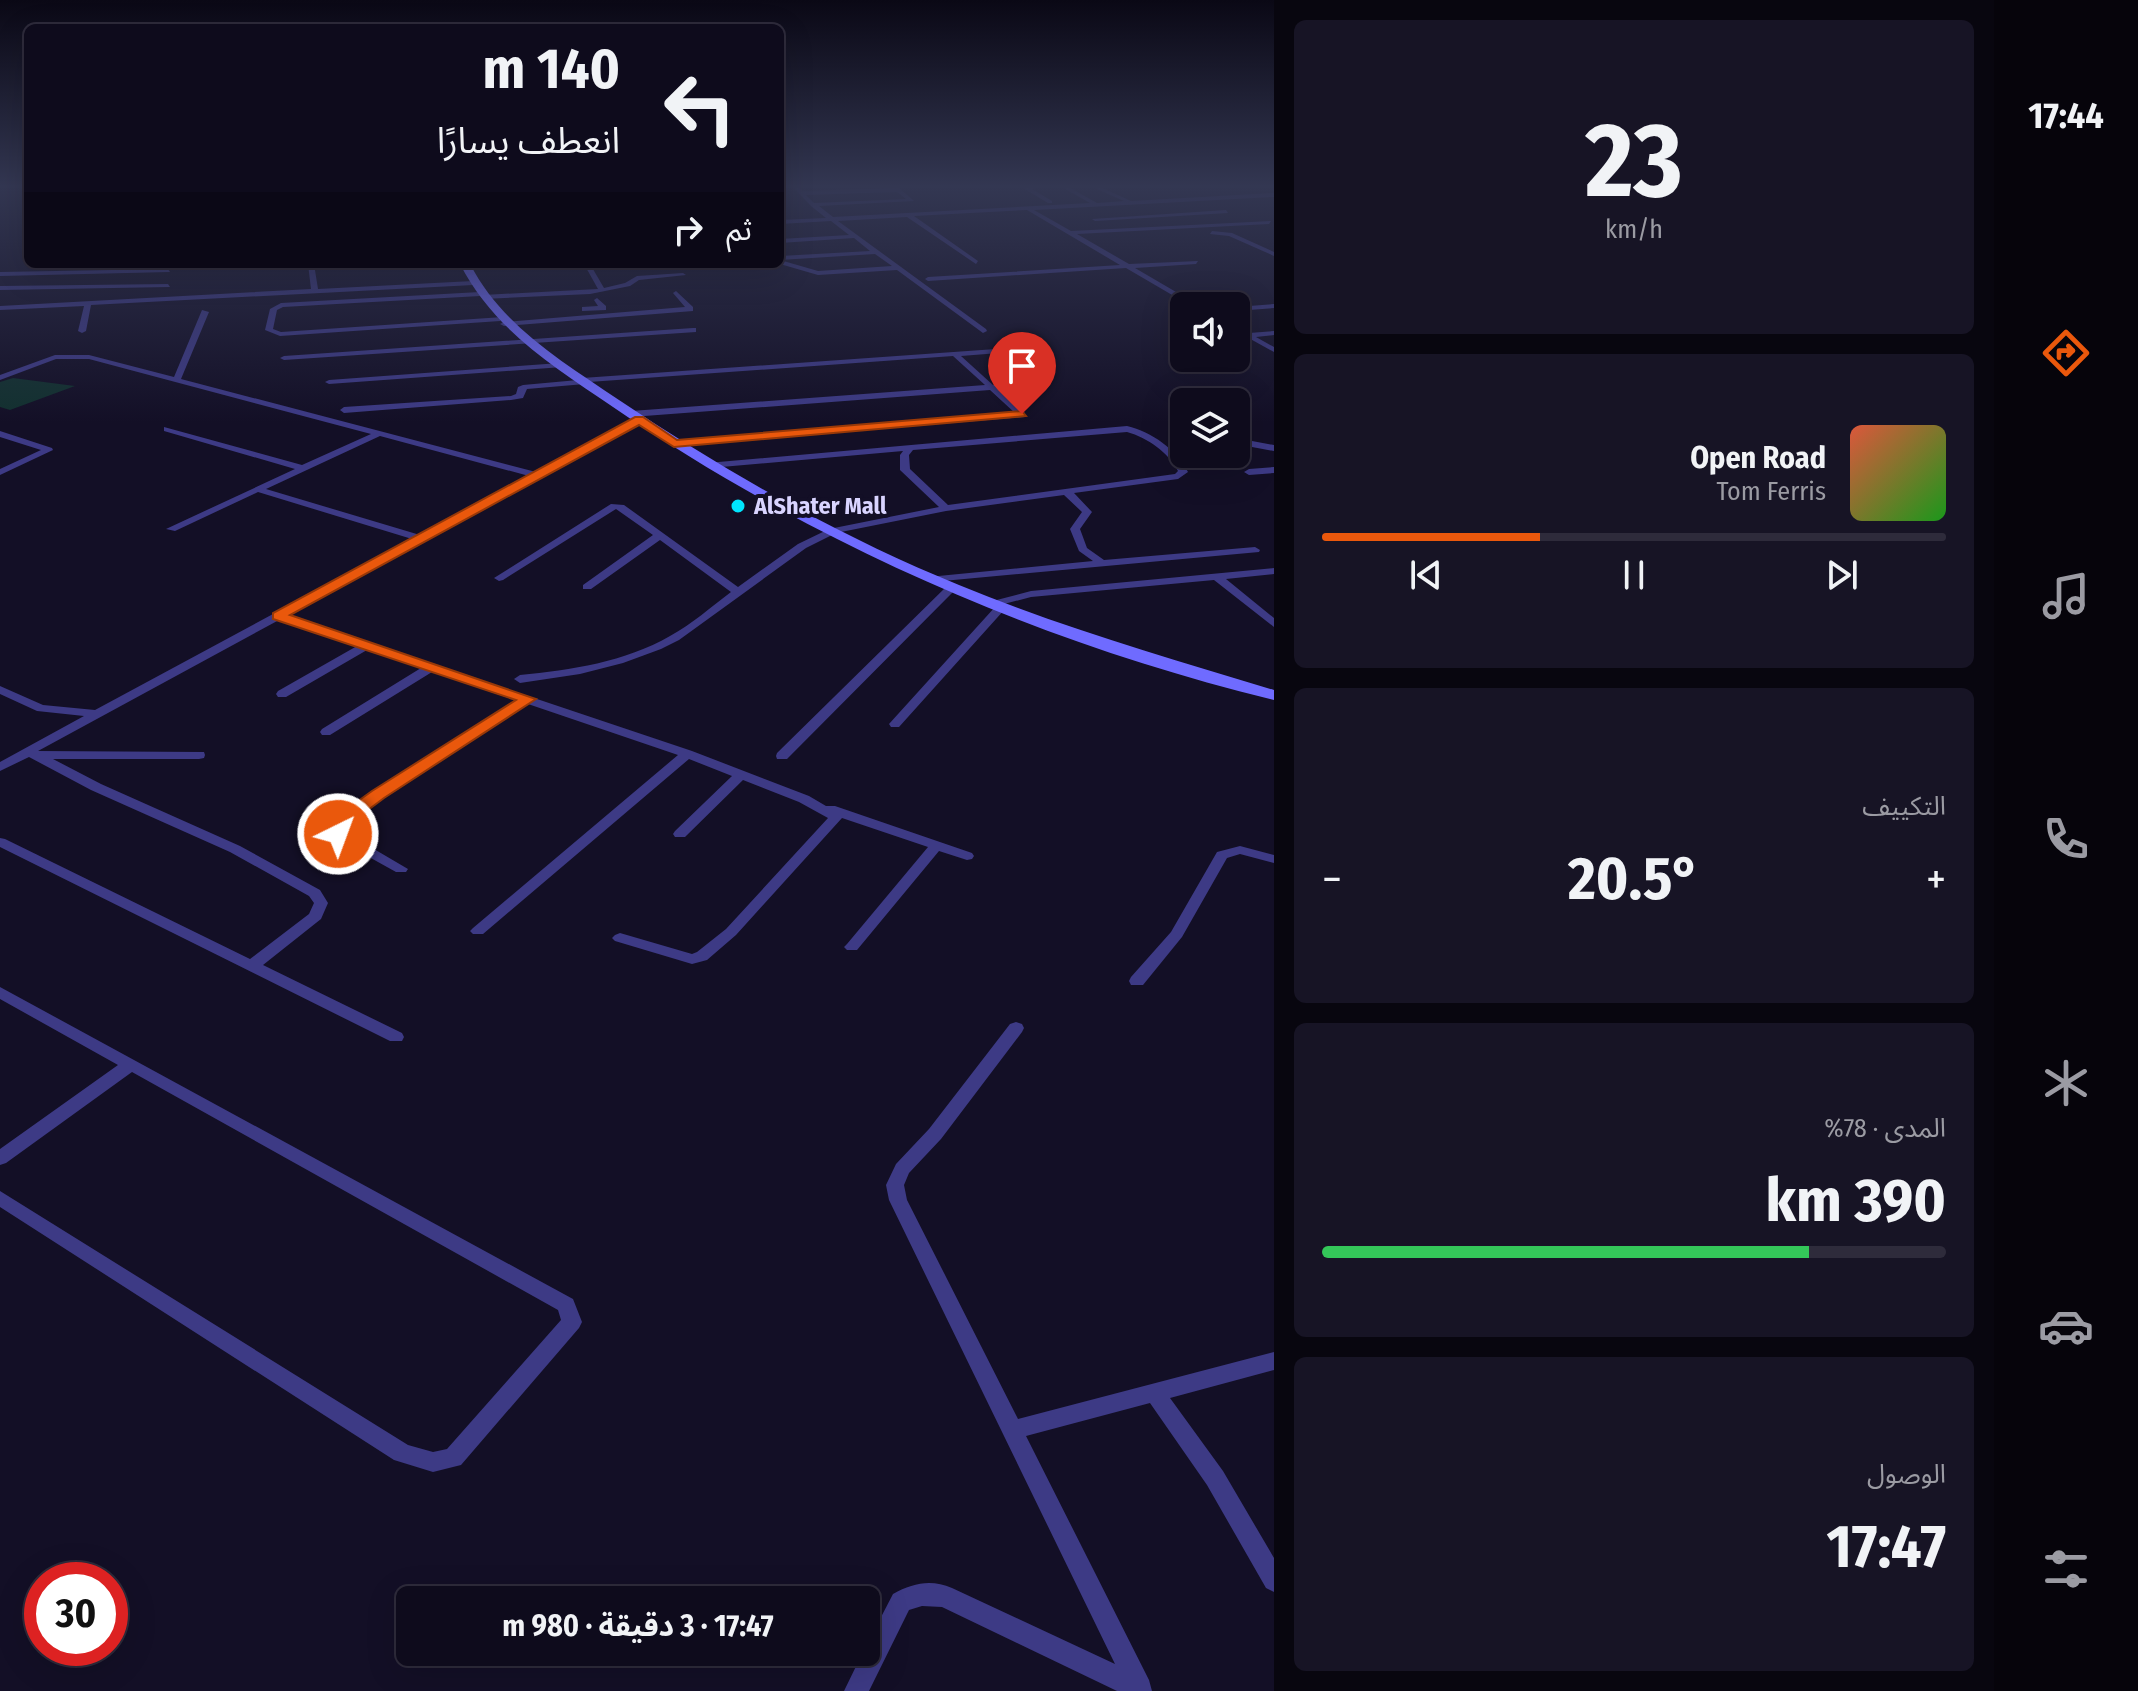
<!DOCTYPE html>
<html lang="ar">
<head>
<meta charset="utf-8">
<style>
  :root { --surface:#0e0b1c; --page:#171425; --text:#f1f3f6; --muted:#9b9ba3; --line:#2e2b3b; --accent:#ea580c }
  body { margin:0; font-family:"Fira Sans Condensed","Noto Sans Arabic",sans-serif; background:var(--page); color:var(--text); direction:rtl; height:100vh; display:flex; flex-direction:column; font-size:30px; white-space:nowrap }
  * { box-sizing:border-box; margin:0 }
  p { font-size:26px; color:var(--muted) }
  .icon { flex:none; width:44px; height:44px; fill:none; stroke:currentColor; stroke-width:2; stroke-linecap:round; stroke-linejoin:round }
  .map { position:relative; flex:1; overflow:hidden; direction:ltr }
  .side { display:flex; flex-direction:column; gap:20px; padding:20px; background:#08060f; width:720px }
  .side>* { flex:none }
  .banner { position:absolute; left:24px; top:24px; width:760px; height:244px; border-radius:12px; box-shadow:0 8px 32px #0002,0 0 0 2px var(--line); direction:rtl; background:#0e0b1c; color:var(--text); overflow:hidden }
  .fabs { position:absolute; left:1170px; top:292px; display:grid; gap:16px }
  .fabs a { display:grid; place-items:center; width:80px; height:80px; border-radius:12px; background:var(--surface); box-shadow:0 8px 32px #0002,0 0 0 2px var(--line); font-size:40px }
  .speed { position:absolute; left:24px; top:1562px; display:flex; gap:16px; font-size:40px; font-weight:700; text-align:center }
  .speed>* { display:grid; place-content:center; width:104px; height:104px; border-radius:50%; background:var(--surface); box-shadow:0 8px 32px #0002,0 0 0 2px var(--line); line-height:1 }
  .speed .limit { border:12px solid #d22; background:#fff; color:#111 }
  .pin { position:absolute; display:grid; place-items:center; width:68px; height:68px; color:#fff; margin:-82px -34px; border-radius:50% 50% 50% 0; rotate:-45deg; box-shadow:0 0 8px #0007 }
  .pin .icon { rotate:45deg }
  .me { position:absolute; width:88px; margin:-44px; rotate:42deg; stroke-linejoin:round; filter:drop-shadow(0 0 6px #0008) }
  .turn { display:flex; align-items:center; gap:28px; height:168px; padding:0 32px; font-size:36px }
  .turn .icon { width:104px; height:104px; stroke-width:2.5 }
  .turn b { display:block; font-size:56px; line-height:68px }
  .then { display:flex; align-items:center; height:76px; padding:0 32px; background:#0003; gap:16px; font-size:30px }
  .big { font-size:60px; font-weight:700; line-height:1.1 }
  .side .tile { flex:1; display:flex; flex-direction:column; justify-content:center; gap:12px; min-width:0; padding:0 28px; border-radius:12px; background:var(--page) }
  .side .dial { align-items:center; gap:0 }
  .dial b { font-size:104px; line-height:1 }
  .song { display:flex; align-items:center; gap:24px }
  .cover { width:96px; height:96px; border-radius:12px; background:linear-gradient(135deg,hsl(10 70% 55%),hsl(120 70% 35%)) }
  .played { height:8px; border-radius:4px; background:linear-gradient(90deg,var(--accent) 35%,var(--line) 35%) }
  .keys { display:flex; justify-content:space-around; direction:ltr }
  .heat { display:flex; justify-content:space-between; align-items:center; font-size:44px; direction:ltr }
  .charge { height:12px; border-radius:6px; background:linear-gradient(90deg,#34c759 78%,var(--line) 0) }
  .trip { position:absolute; left:396px; top:1586px; width:484px; height:80px; border-radius:12px; background:var(--surface); box-shadow:0 8px 32px #0002,0 0 0 2px var(--line); font-weight:700; line-height:80px; text-align:center; direction:rtl }
  main { display:flex; flex:1; min-height:0 }
  .tabs { display:flex; flex-direction:column; width:144px; justify-content:space-around; align-items:center; background:#06040b; color:var(--muted) }
  .tabs .icon { width:56px; height:56px }
  .tabs .active { color:var(--accent) }
  .tabs b { font-size:36px; color:var(--text) }
  .map>svg:first-child { display:block }
</style>
</head>
<body>
<main>
<nav class="tabs">
<b>17:44</b>
<svg class="icon active" aria-label="directions" viewBox="0 0 24 24"><path d="M12 3l9 9-9 9-9-9zM9 14v-3h6M13 9l2 2-2 2"/></svg>
<svg class="icon" aria-label="music" viewBox="0 0 24 24"><path d="M9 18V5l10-2v13"/><circle cx="6" cy="18" r="3"/><circle cx="16" cy="16" r="3"/></svg>
<svg class="icon" aria-label="phone" viewBox="0 0 24 24"><path d="M5 4h4l2 5-3 2q2 4 5 5l2-3 5 2v4C11 20 4 13 5 4z"/></svg>
<svg class="icon" aria-label="climate" viewBox="0 0 24 24"><path d="M12 3v18M4 7l16 10M4 17L20 7"/></svg>
<svg class="icon" aria-label="car" viewBox="0 0 24 24"><path d="M5 17H2v-5l4-1 3-4h7l3 4 3 1v5h-3M9 17h6M6 11h13"/><circle cx="7" cy="17" r="2"/><circle cx="17" cy="17" r="2"/></svg>
<svg class="icon" aria-label="filters" viewBox="0 0 24 24"><path d="M4 7h16M4 17h16"/><circle cx="9" cy="7" r="2"/><circle cx="15" cy="17" r="2"/></svg>
</nav>
<section class="side">
<div class="tile dial"><b>23</b><p>km/h</p></div>
<div class="tile">
<div class="song"><i class="cover"></i><div><b>Open Road</b><p>Tom Ferris</p></div></div>
<div class="played"></div>
<div class="keys"><svg class="icon" aria-label="previous" viewBox="0 0 24 24"><path d="M18 5L8 12l10 7zM5 5v14"/></svg><svg class="icon" aria-label="pause" viewBox="0 0 24 24"><path d="M8 5v14M16 5v14"/></svg><svg class="icon" aria-label="next" viewBox="0 0 24 24"><path d="M6 5l10 7-10 7zM19 5v14"/></svg></div>
</div>
<div class="tile"><p>التكييف</p>
<div class="heat"><a>−</a><b class="big">20.5°</b><a>+</a></div>
</div>
<div class="tile"><p>المدى · 78%</p><b class="big">390 km</b><div class="charge"></div></div>
<div class="tile"><p>الوصول</p><b class="big">17:47</b></div>
</section>
<div class="map">
<svg width="1274" height="1691" viewBox="0 0 1274 1691">
  <rect width="100%" height="100%" fill="#130f26"/>
  <path fill="#12302f" d="M13,378L75,386L10,410L0,407V382Z"/>
  <g fill="none" stroke-linecap="round" stroke-linejoin="round">
    <path fill="#3d3a85" fill-rule="evenodd" d="M792,186H798L803,191L894,188L891,186H897L914,201L819,206L833,217L1090,203L1060,186H1067L1097,203L1124,201L1090,186H1098L1131,201L1274,193V197L1034,210L1071,231L1271,221L1269,224L1077,234L1129,264L1198,261L1196,264L1135,268L1200,306H1191L1126,268L928,281L925,279L928,277L1120,265L1027,210L914,216L978,261L976,264L907,217L838,221L986,329L987,331L983,333L897,270L818,275L780,264V260L818,271L892,266L875,254L780,260V256L870,251L854,238L780,243V239L849,235L831,221L780,224V220L826,218L811,206ZM897,192L906,199L814,203L806,195Z
      M1029,186H1045L1032,189L1052,201V203H1048L1023,188Z
      M1226,210L1228,213L1095,221L1092,219Z
      M1212,231L1232,233L1274,252V256L1229,236L1210,234Z
      M308,264H314L318,289L473,281L476,283L473,285L91,305L86,331L82,333L78,331L84,306L0,310V306L311,289Z
      M584,264H590L604,288L625,283L637,276L683,273L686,275L639,280L630,286L590,294L483,299L480,296L283,307L277,310L273,329L281,332L503,317L500,321L280,336L265,330L270,309L281,303L480,292L483,295L598,289Z
      M168,269L170,272L0,276V272Z
      M168,284L170,287L0,290V286Z
      M676,291L693,307V311L504,326L500,324L504,322L685,307L673,293Z
      M597,298L606,306V310L582,311V307L598,306L594,300Z
      M1274,304V308L1236,311V307Z
      M202,310L209,312L181,379L536,472L636,418L643,420L287,615L692,751L809,796L826,806H835L972,853L974,856L972,859L967,860L939,851L857,950H847L844,947L847,944L928,847L842,818L736,935L707,960L692,964L615,941L612,938L615,935L620,933L692,954L697,952L726,929L828,818L799,802L743,780L685,837H675L673,834L675,831L732,776L689,759L483,934H473L470,931L473,928L678,755L528,704L383,797L344,827L345,832L408,869L406,872H396L333,837L330,826L332,823L373,791L517,701L432,672L330,735H322L320,732L322,729L421,668L367,650L286,697H278L276,694L278,691L357,646L279,620L38,751L204,752L205,755L204,758L199,759H53L101,784L240,846L320,890L328,903L321,919L263,965L402,1033L404,1037L402,1041H390L0,847V838L5,839L250,959L309,914L314,903L309,896L230,852L91,790L29,757L0,771V762L84,716L37,711L0,694V686L43,705L95,710L412,539L258,492L175,531L166,529L295,469L164,431V427L302,465L371,434L89,359H56L0,380V375L55,355H89L174,377ZM380,436L529,476L420,535L266,489Z
      M1236,326L1249,333L1274,331V335L1256,337L1274,347V352L1236,331Z
      M693,328H696V332L284,360L280,358L284,356Z
      M996,349L1000,351L999,353L961,356L993,385H998V389L1025,413V417L674,446L671,445V441L1015,413L990,390L631,417L627,414L631,411L985,385L953,356L589,382L585,384L527,389L523,398L511,400L344,413L340,410L344,407L511,396L516,394L518,387L523,385L578,380L582,378Z
      M560,363L564,365L563,367L329,384L325,382L329,380Z
      M1127,426C1152,432 1176,449 1188,472L1178,479L1074,493L1092,512L1080,529L1087,548L1104,560L1255,547L1260,550L1259,552L932,582L928,581V577L1093,561L1079,551L1070,529L1082,512L1064,495L946,511L836,533L806,548L679,640L661,649L623,663L580,674L520,683L514,679L520,675C571,670 625,662 670,636C692,624 711,607 731,592L660,540L591,589H583V585L653,535L616,509L503,580L499,581L494,578L611,504L624,505L738,587L798,544L829,529L939,507L900,470V455L903,451L710,468L705,465L707,463ZM1127,432C1148,438 1168,452 1178,471L1175,474L948,505L910,469L909,455L913,450Z
      M0,431L52,448L53,450L0,475V469L41,450L0,437Z
      M1236,438L1274,445V451L1236,444Z
      M1274,467V473L1249,475L1244,472L1249,469Z
      M1274,568V574L1226,579L1274,618V627L1214,580L1031,597L1004,604L1006,607L1005,609L899,727H891L889,724L995,607L989,606V602L1031,591Z
      M951,585L955,586V590L787,759H777L776,756L777,753L947,586Z
      M1240,846L1274,855V863L1240,854L1227,858L1182,937L1143,985H1131L1129,981L1131,977L1171,932L1217,852Z
      M0,987L573,1299L582,1322L579,1328L461,1465L433,1472L394,1460L0,1207V1191L408,1445L433,1452L447,1449L561,1320L558,1310L132,1072L6,1163L0,1165V1149L118,1065L0,999Z
      M1016,1022L1022,1024L1024,1028L1022,1032L941,1139L909,1173L904,1185L907,1200L1018,1419L1274,1352V1370L1170,1398L1223,1471L1274,1558V1592L1266,1588L1207,1485L1150,1403L1026,1436L1149,1680L1152,1691H1117L942,1607L922,1606L909,1610L869,1691H844L863,1652H866V1646L893,1594C913,1583 931,1579 952,1588L1115,1664L889,1200L886,1185L896,1164L929,1129L1010,1024Z"/>
    <path fill="#6f6bff" fill-rule="evenodd" d="M460,264H470C503,327 562,361 619,400C726,472 839,536 959,585C1061,627 1168,658 1274,690V700C1038,642 814,544 613,407C553,366 494,330 460,264Z"/>
  </g>
  <linearGradient id="sky" x2="0" y2="1"><stop stop-color="#0a0815"/><stop offset="0.44" stop-color="#333752"/><stop offset="1" stop-color="#333752" stop-opacity="0"/></linearGradient>
  <rect width="1274" height="423" fill="url(#sky)"/>
  <path fill="#ea580c" stroke="#983908" stroke-width="2" d="M1022,411L1026,416L674,447L639,425L290,615L536,699L384,798L348,825L344,838L338,839L329,834L333,819L372,791L516,700L273,619V613L635,417H643L677,440Z"/>
  <circle fill="#00e5ff" stroke="#130f26" stroke-width="3" cx="738" cy="506" r="8"/>
  <g text-anchor="middle" dominant-baseline="central" stroke-width="8" stroke-linejoin="round" paint-order="stroke">
    <g font-size="24" font-weight="bold" fill="#d9d4ff" stroke="#130f26" text-anchor="start">
      <text x="754" y="506">AlShater Mall</text>
    </g>
  </g>
</svg>
<div class="fabs">
<a><svg class="icon" aria-label="sound" viewBox="0 0 24 24"><path d="M4 9h4l5-4v14l-5-4H4zM17 9q2 3 0 6"/></svg></a>
<a><svg class="icon" aria-label="layers" viewBox="0 0 24 24"><path d="M12 4l9 5-9 5-9-5zM3 14l9 5 9-5"/></svg></a>
</div>
<div class="speed"><div class="limit">30</div></div>
<div class="pin" style="left:1022px;top:414px;background:#d93025"><svg class="icon" aria-label="arrive" viewBox="0 0 24 24"><path d="M6 21V4h12l-3 4 3 4H6"/></svg></div>
<svg class="me" style="left:338px;top:834px" viewBox="-20 -20 40 40"><circle r="17" fill="#ea580c" stroke="#fff" stroke-width="3"/><path d="M0-11L8 9 0 5-8 9z" fill="#fff"/></svg>
<div class="trip">17:47 · 3 دقيقة · 980 m</div>
<div class="banner">
<div class="turn"><svg class="icon" aria-label="left" viewBox="0 0 24 24"><path d="M17 20v-9H6M10 6l-5 5 5 5"/></svg><div><b>140 m</b>انعطف يسارًا</div></div>
<div class="then">ثم<svg class="icon" aria-label="right" viewBox="0 0 24 24"><path d="M7 20v-9h11M14 6l5 5-5 5"/></svg></div>
</div>
</div>
</main>
</body>
</html>
